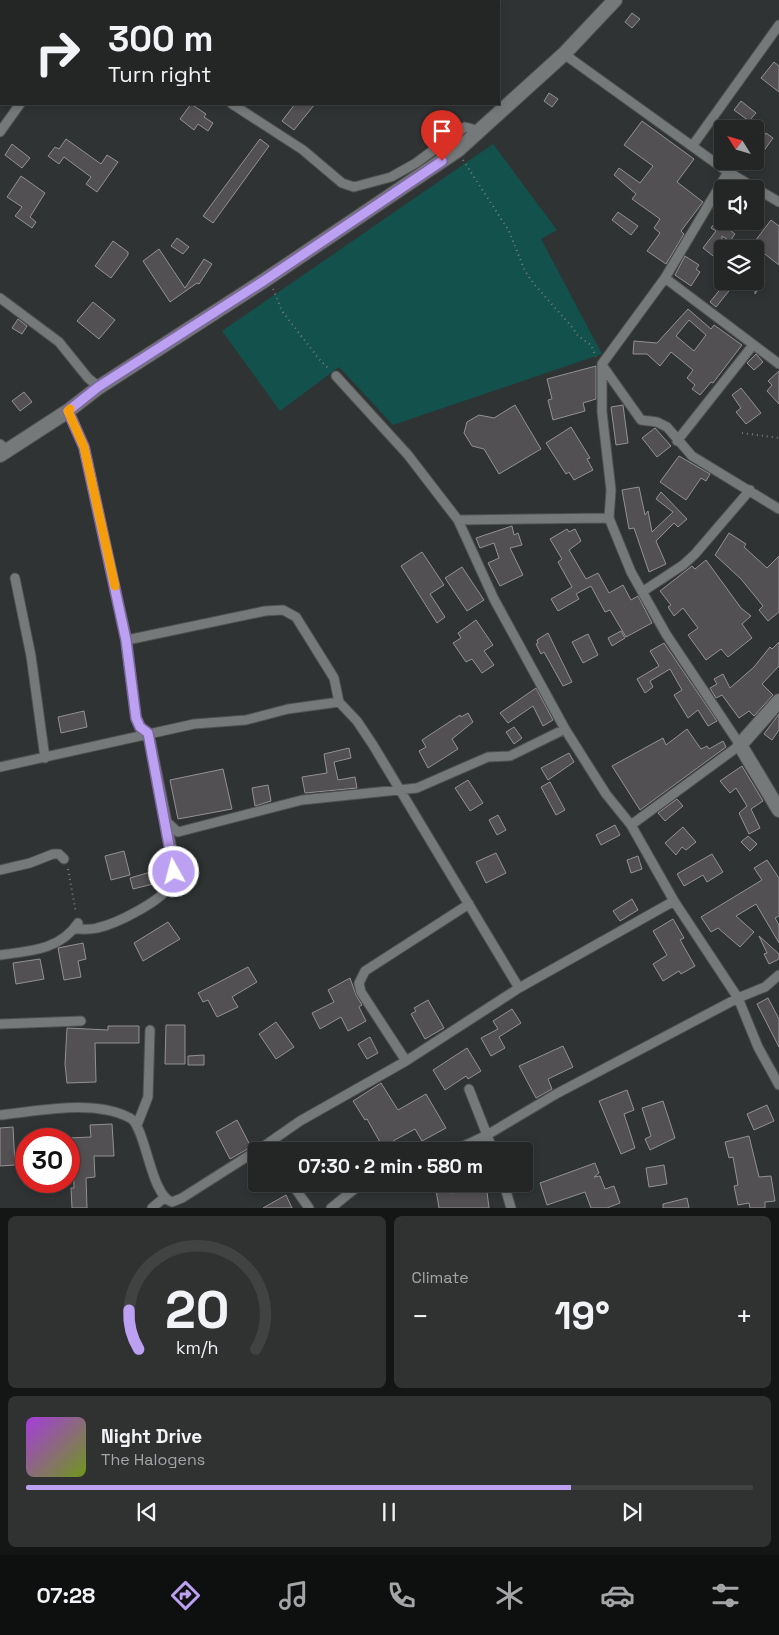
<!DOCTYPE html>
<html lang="en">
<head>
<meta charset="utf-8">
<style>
  :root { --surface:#242626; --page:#303232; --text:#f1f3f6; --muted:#a3a5a7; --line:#414343; --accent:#bca0f2 }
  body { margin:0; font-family:"Space Grotesk",sans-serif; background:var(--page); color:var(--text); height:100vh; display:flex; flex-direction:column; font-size:19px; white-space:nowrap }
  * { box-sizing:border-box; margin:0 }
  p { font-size:16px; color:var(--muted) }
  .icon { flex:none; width:28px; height:28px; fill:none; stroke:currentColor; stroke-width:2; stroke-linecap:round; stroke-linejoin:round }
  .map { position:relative; height:1208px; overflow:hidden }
  .drawer { display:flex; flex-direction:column; gap:8px; padding:8px; background:#141515; flex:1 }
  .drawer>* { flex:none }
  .hud { position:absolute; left:0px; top:0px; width:500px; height:105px; box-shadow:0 2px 8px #0003,0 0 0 1px var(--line); background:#242626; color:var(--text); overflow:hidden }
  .needle { width:32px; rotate:307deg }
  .fabs { position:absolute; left:714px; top:120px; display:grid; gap:10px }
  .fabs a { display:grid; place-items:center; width:50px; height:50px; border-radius:5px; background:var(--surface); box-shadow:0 2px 8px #0003,0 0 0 1px var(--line); font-size:25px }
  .speed { position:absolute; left:15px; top:1128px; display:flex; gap:10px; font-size:25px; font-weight:700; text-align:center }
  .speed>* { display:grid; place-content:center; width:65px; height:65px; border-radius:50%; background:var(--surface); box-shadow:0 2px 8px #0003,0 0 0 1px var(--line); line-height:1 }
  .speed .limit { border:8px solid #d22; background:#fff; color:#111 }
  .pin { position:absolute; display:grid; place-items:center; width:42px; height:42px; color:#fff; margin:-51px -21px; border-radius:50% 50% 50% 0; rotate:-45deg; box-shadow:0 0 5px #0007 }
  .pin .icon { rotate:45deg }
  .me { position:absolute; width:55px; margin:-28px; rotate:353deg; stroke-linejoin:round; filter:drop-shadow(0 0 4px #0008) }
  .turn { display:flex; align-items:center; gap:18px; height:105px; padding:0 25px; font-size:22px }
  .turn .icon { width:65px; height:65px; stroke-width:2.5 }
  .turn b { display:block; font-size:35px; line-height:42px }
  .big { font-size:38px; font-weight:800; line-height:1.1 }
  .drawer .card { flex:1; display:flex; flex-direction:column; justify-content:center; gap:8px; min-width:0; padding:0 18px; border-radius:8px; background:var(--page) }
  .drawer .dial { align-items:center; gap:0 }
  .dial svg { height:130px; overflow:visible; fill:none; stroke:var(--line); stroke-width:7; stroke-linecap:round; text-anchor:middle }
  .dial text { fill:var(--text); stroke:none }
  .song { display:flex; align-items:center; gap:15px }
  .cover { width:60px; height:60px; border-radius:8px; background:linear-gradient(135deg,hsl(280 70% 55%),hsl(80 70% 35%)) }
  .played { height:5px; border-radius:2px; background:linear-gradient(90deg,var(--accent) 75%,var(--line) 75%) }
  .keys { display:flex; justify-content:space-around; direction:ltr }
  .heat { display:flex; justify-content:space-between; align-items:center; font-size:28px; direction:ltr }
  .drawer .tiles { flex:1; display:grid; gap:8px; grid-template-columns:1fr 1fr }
  .card:last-child { grid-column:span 2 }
  .trip { position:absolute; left:248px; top:1142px; width:285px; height:50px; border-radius:5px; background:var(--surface); box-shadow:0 2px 8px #0003,0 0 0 1px var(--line); font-weight:800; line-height:50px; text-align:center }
  .menu { display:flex; height:80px; justify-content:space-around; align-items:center; background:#0e0f0f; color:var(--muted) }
  .menu .icon { width:35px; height:35px }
  .menu .current { color:var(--accent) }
  .menu b { font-size:22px; color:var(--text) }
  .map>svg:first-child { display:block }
</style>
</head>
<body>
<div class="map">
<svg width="779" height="1208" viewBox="0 0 779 1208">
  <rect width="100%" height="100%" fill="#303333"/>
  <path fill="#12514c" d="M493,144L557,230L541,239L602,354L393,425L339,367L280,411L222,331Z"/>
  <path fill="#525052" stroke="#939194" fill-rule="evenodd" d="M632,13L640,19L632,28L625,22Z
    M774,62L779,66V92L761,78Z
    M549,93L558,99L552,107L544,101Z
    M741,101L756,113L749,121L734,110Z
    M191,104L206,114L204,117L213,123L208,131L198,124L194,130L180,119Z
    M295,104H315L294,130L282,121Z
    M642,121L694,159L677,182L703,202L681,231L684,234L666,264L647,251L660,233L654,228L660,219L632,199L636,194L614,175L619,168L640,183L653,166L624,145Z
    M766,133L773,138L755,163V148Z
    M66,139L101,164L107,155L118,162L97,192L86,184L91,177L64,157L59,164L48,156L55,147L59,149Z
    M260,139L269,146L213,223L203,216Z
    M12,144L30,158L22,168L5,155Z
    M21,176L45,193L30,217L36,222L32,228L15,216L22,207L7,197Z
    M618,212L638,226L631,235L612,220Z
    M722,213V221H730L726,227L735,234L730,241L722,236V263L703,248L716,231L711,228Z
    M771,220L779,226V265L761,251L755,259V249H749Z
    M177,238L189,247L183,254L171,246Z
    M113,241L128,252V255L111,278L95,266Z
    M159,249L185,288L204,259L212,264L199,284L197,283L170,302L143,261Z
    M685,256L699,265L696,269L700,272L691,286L675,275Z
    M755,273L765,280L755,294Z
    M727,281H737L716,307L710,302Z
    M93,302L115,320L99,339L77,321Z
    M688,309L711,329L714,325L742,345L713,383L711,382L700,395L692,389L695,385L687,378L693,370L671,352L660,366L647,354H633L634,341L657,343ZM689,320L706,335L694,351L676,336Z
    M18,319L27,326L22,334L12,328Z
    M756,354L763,362L754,370L747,363Z
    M596,366V399L583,403L585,411L553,420L548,400L552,399L547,379Z
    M779,371V404L767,391L772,385L768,381Z
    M741,388L761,413L746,424L736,412L741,408L732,395Z
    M24,392L32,402L20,411L12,401Z
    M515,405L541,449L499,474L484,449L472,446L464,433L467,422L479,415L494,418Z
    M623,405L628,443L616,445L611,407Z
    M571,427L590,458L587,459L593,470L574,480L569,472L566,474L546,443Z
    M655,428L671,446L657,457L642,438Z
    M679,456L710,474L706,481L701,478L686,500L660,482Z
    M639,487L645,515L648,511L652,532L673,512L656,499L661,492L687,519L678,527L674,523L656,541L666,564L649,572L634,528L629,529L622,490Z
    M512,526L514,535L518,533L522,545L510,548L523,575L500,586L488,563L499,558L494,543L480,548L476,538Z
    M567,529L569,532L575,529L581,541L569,550L586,579L598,573L609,593L623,585L631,600L638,596L652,623L626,637L610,610L605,612L591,586L576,594L579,599L558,611L551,599L572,587L558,562L562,559L550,539Z
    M729,533L746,544L744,547L767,568L779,556V612L768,621L759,610L763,606L741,579L715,555Z
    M422,552L444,585L430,594L445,617L437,623L401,566Z
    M706,560L741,608L751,616L742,624L752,638L728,657L721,649L706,660L688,635L698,628L683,608L674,616L668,607L671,605L660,591L692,566L695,569Z
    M462,567L484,600L467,611L445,578Z
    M476,620L493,645L484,651L494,665L482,673L472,659L466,662L453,643L461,638L458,633Z
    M621,631L625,638L612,646L608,638Z
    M548,633L572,682L563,686L544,652L541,654L536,644L538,643L537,640Z
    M588,634L598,655L583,663L572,642Z
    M779,642V666L762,684L773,695L754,716L749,711L739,718L722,695L716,698L710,688L717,684L714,679L723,674L730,688L754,667L770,647L772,649Z
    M664,643L717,721L708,726L698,710L688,718L674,695L682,690L670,669L650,681L653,687L645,693L637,679L659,666L650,651Z
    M536,688L553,720L543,726L533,706L508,723L500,713Z
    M84,711L87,727L61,733L58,717Z
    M468,713L473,722L452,739L458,749L428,768L419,751L426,747L422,740L460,715L461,717Z
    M779,714V730L772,740L764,734Z
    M514,727L522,738L514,744L506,732Z
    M687,729L701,749L707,746L709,749L723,741L726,747L640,810L612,766L663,738L666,745Z
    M349,748L351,758L334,762L338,780L355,777L357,788L305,793L302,777L327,773L324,754Z
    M569,753L574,762L548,780L541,768Z
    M742,766L763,801L751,809L760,828L749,834L739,813L747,806L736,788L730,793L720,781Z
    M223,769L232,809L178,819L170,780Z
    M468,780L483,803L470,811L455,788Z
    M550,782L565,810L556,815L541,787Z
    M268,785L271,801L255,806L252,788Z
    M677,799L683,806L665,821L658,813Z
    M498,815L506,830L497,835L489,820Z
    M615,825L620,835L601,845L596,835Z
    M683,827L696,842L686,850L682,847L676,855L665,843Z
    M748,836L757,844L750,851L741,842Z
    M124,851L130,875L111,880L105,856Z
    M496,853L506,873L486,883L476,862Z
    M712,854L723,872L707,882L703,875L684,886L677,874Z
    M638,856L642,869L631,873L627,860Z
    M767,860L779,878V916L775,918L779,925V943L756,904L736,916L754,932L740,947L718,928L711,932L701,917L762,880L754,868Z
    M154,871L157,883L133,889L130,878Z
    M632,899L638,910L620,921L613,911Z
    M673,919L684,938L680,940L695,966L681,974L679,971L663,981L653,964L667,955L653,931Z
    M168,922L180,939L143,961L134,943Z
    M759,936L779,954V959L769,964L764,954L767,953Z
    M83,943L86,959L78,961L81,977L64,980L58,948Z
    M40,959L44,979L16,984L13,963Z
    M248,967L257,982L232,997L238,1007L217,1017L208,1000L203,1002L198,993Z
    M350,978L356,995L362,1005L359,1007L366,1021L348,1031L341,1017L320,1029L312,1013L334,1002L328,990Z
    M768,998L779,1019V1047L757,1004Z
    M428,1000L444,1028L425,1039L411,1014L416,1011L414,1008Z
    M512,1009L521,1023L499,1037L505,1048L491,1056L481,1038L498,1029L493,1021Z
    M276,1022L294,1047L276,1059L259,1034Z
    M166,1025H185V1064H165Z
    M108,1026H139V1043H95L96,1082L67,1083L65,1064L67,1028L108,1030Z
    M370,1037L378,1053L367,1059L358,1044Z
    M563,1046L573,1067L548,1079L552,1089L536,1098L519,1066Z
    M467,1048L481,1071L468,1079L466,1076L445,1090L433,1070Z
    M204,1055V1065H188V1056Z
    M381,1083L398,1110L426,1094L446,1128L422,1141L415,1129L393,1141L398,1151H385L367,1119L365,1120L353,1101Z
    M627,1090L634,1110L624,1114L635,1148L621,1154L599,1101Z
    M663,1101L675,1138L650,1150L645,1139L651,1136L642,1108Z
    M767,1105L774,1121L754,1130L747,1114Z
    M237,1120L251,1147L230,1159L216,1132Z
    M112,1124L114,1156H94L95,1177L86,1178L87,1208H72L71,1188H74L73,1156H69V1138L91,1137L90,1125Z
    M13,1127L15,1165L0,1166V1128Z
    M749,1136L759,1177L771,1176L775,1201L765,1202V1208H750L749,1203L738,1205L734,1186L738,1185L733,1157L729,1158L725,1142Z
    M595,1163L599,1173L594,1177L600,1176L605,1189L614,1186L620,1203L607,1208H591L585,1192L547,1205L540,1183Z
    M664,1165L667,1184L649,1187L646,1168Z
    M435,1184H449L451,1193L467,1190L466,1184H486L489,1208H439Z
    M286,1195L292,1208H263Z
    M687,1198L689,1208H663V1204Z"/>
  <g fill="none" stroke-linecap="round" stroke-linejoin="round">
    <g stroke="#4f5150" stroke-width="11">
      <path id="street" d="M65,0L67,1
        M95,1L96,0
        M564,54L728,172L779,202
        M232,104L303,150L342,183L354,187L391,177L416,163L465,127L481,131
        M0,132L20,104
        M693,145L779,25
        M665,278L779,364
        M0,298L59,342L88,378L99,387
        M602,365L641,420L657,422L667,427L692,456L779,509
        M336,376L408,455L458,520L494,599L565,729L606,794L631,825L674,901L738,998L758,1047L779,1085
        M68,411L84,447L127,640L136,719L140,727L149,733L167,822L178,832L302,800L417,788L488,757L510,756L565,729
        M677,441L753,345
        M0,444L8,450
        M458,520L609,518
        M15,578L31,656L45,758
        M642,592L683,565L695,554L750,490
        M127,640L265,611L283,610L296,617L334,678L339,702L357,721L373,745L519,988
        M0,767L194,724L246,720L288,709L339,702
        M631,825L740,745L666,634L631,572L609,518L611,490L602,412V364L665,278L728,172
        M0,870L30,863L53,854H59L64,859
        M74,929C81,929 90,930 97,928C116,924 165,900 172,882C178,864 170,842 167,824
        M0,955C30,951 60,950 78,923
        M0,1024L81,1021
        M406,1061L361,992L359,983L365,971L469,904
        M0,1115C39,1111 94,1099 130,1118C146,1126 150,1195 172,1202L182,1198L267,1144L271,1151
        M137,1125L148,1097L150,1030
        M267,1144L300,1121L406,1061L519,988L674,901
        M453,1151L487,1135L469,1089
        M493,1151L487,1135L556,1094L738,998L765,987L779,975
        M292,1184L309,1208
        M504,1184L511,1208
        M152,1208L165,1197
        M331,1208L357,1187L368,1184"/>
    </g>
    <g stroke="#4f5150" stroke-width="16">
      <path id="secondary" d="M0,455L68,411L99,387L265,280L458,150L564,54L615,0
        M779,701L740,745L779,810"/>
    </g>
    <path stroke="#7b7d7d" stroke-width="2" stroke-dasharray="1 4" stroke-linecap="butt" d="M463,160L509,231L525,271L534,284L572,327L578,336L591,345L596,357
      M273,289L282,311L319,359L329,369
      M742,433L779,438
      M68,869L76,913"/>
    <use href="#street" stroke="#767979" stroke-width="9"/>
    <use href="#secondary" stroke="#767979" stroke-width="14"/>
  </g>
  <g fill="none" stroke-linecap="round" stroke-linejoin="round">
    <g stroke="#7a689d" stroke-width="12">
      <path id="route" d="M174,872L148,733L140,727L136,718L126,640L84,447L68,411L98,387L265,280L442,161"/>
    </g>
    <use href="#route" stroke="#bca0f2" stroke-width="9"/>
    <path stroke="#f59e0b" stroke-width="9" d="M70,409L68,411L84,447L115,586"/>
  </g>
</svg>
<div class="fabs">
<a><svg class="needle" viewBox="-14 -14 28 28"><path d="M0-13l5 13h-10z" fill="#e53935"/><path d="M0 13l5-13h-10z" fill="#a3a5a7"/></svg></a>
<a><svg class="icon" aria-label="sound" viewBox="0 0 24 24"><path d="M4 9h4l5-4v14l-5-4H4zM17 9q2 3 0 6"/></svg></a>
<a><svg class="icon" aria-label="layers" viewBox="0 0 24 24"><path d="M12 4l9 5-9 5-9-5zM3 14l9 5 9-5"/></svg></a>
</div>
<div class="speed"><div class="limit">30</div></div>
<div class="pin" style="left:442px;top:161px;background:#d93025"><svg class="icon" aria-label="arrive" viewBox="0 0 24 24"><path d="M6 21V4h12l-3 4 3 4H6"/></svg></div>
<svg class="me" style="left:174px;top:872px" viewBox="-20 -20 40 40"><circle r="17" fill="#bca0f2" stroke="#fff" stroke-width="3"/><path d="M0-11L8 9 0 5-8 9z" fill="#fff"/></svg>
<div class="trip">07:30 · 2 min · 580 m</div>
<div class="hud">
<div class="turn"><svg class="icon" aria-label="right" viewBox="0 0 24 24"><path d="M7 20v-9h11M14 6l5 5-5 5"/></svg><div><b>300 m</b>Turn right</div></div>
</div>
</div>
<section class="drawer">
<div class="tiles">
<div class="card dial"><svg viewBox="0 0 100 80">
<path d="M14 69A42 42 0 1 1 86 69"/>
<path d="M14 69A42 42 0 0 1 8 45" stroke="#bca0f2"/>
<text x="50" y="56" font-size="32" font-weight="700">20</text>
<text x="50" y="72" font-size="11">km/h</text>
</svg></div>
<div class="card"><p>Climate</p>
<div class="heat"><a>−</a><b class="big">19°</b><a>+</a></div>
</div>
<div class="card">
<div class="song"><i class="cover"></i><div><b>Night Drive</b><p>The Halogens</p></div></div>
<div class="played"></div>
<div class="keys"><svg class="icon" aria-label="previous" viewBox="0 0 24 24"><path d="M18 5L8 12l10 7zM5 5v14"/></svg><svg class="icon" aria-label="pause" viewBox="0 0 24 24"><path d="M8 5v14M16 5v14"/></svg><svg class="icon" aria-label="next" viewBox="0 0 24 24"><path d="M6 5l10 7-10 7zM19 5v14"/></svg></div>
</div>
</div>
</section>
<nav class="menu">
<b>07:28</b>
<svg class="icon current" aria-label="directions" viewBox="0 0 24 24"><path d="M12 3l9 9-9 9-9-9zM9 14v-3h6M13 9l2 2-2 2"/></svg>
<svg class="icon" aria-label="music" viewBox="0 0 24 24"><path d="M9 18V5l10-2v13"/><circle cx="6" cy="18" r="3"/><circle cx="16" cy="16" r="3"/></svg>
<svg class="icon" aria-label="phone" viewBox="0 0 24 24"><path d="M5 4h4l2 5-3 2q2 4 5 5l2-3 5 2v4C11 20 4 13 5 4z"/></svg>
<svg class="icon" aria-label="climate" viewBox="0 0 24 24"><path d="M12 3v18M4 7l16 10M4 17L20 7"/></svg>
<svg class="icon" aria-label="car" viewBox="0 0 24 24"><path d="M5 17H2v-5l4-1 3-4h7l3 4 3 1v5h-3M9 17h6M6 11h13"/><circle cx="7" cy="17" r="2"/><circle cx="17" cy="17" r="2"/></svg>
<svg class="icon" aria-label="filters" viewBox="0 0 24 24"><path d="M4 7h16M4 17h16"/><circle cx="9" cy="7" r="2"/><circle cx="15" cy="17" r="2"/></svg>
</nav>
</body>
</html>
